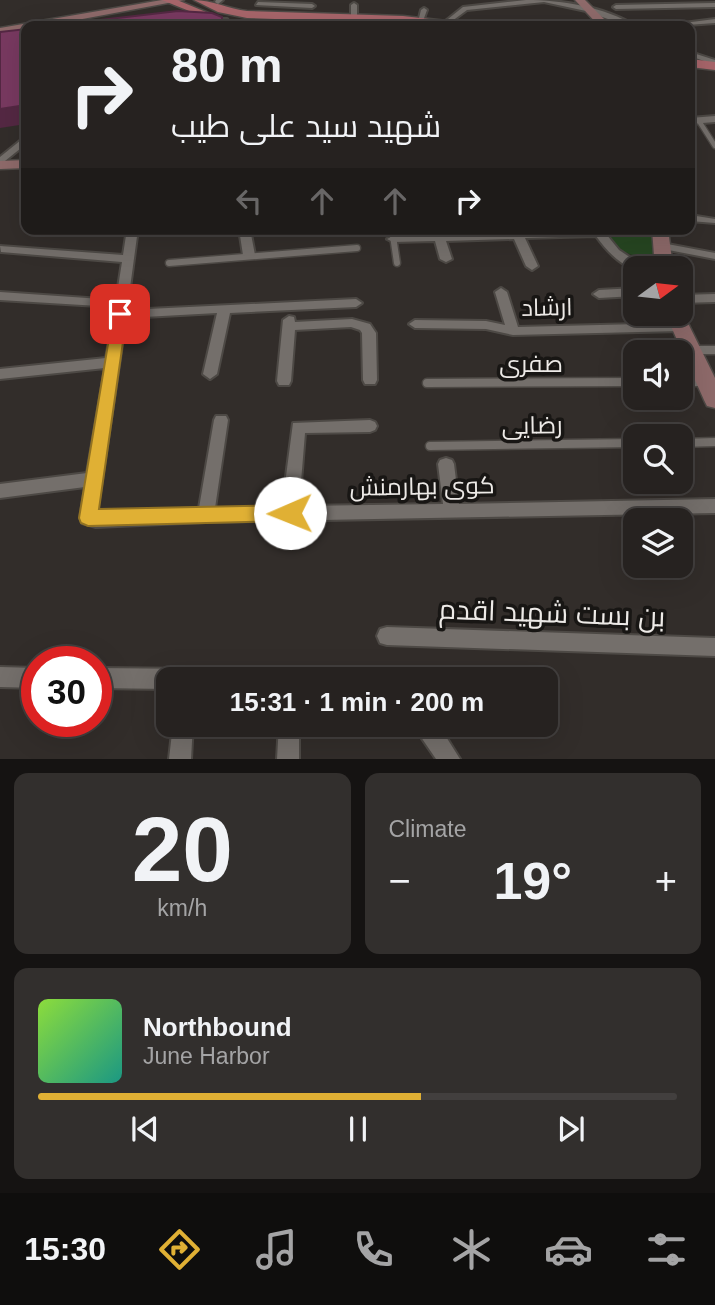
<!DOCTYPE html>
<html lang="en">
<head>
<meta charset="utf-8">
<style>
  :root { --surface:#262220; --page:#322f2d; --text:#f1f3f6; --muted:#a4a4a5; --line:#423f3e; --accent:#e0b034 }
  body { margin:0; font-family:Helvetica,Cairo,sans-serif; background:var(--page); color:var(--text); height:100vh; display:flex; flex-direction:column; font-size:26px; white-space:nowrap }
  * { box-sizing:border-box; margin:0 }
  p { font-size:23px; color:var(--muted) }
  .icon { flex:none; width:38px; height:38px; fill:none; stroke:currentColor; stroke-width:2; stroke-linecap:round; stroke-linejoin:round }
  .map { position:relative; height:759px; overflow:hidden }
  .details { display:flex; flex-direction:column; gap:14px; padding:14px; background:#151312; flex:1 }
  .details>* { flex:none }
  .banner { position:absolute; left:21px; top:21px; width:674px; height:214px; border-radius:14px; box-shadow:0 7px 28px #0002,0 0 0 2px var(--line); background:#262220; color:var(--text); overflow:hidden }
  .needle { width:46px; rotate:75deg }
  .fabs { position:absolute; left:623px; top:256px; display:grid; gap:14px }
  .fabs a { display:grid; place-items:center; width:70px; height:70px; border-radius:14px; background:var(--surface); box-shadow:0 7px 28px #0002,0 0 0 2px var(--line); font-size:35px }
  .speed { position:absolute; left:21px; top:646px; display:flex; gap:14px; font-size:35px; font-weight:700; text-align:center }
  .speed>* { display:grid; place-content:center; width:91px; height:91px; border-radius:50%; background:var(--surface); box-shadow:0 7px 28px #0002,0 0 0 2px var(--line); line-height:1 }
  .speed .limit { border:10px solid #d22; background:#fff; color:#111 }
  .pin { position:absolute; display:grid; place-items:center; width:60px; height:60px; color:#fff; margin:-30px; border-radius:14px; box-shadow:0 4px 10px #0006 }
  .me { position:absolute; width:77px; margin:-38px; rotate:269deg; stroke-linejoin:round; filter:drop-shadow(0 0 5px #0008) }
  .turn { display:flex; align-items:center; gap:24px; height:147px; padding:0 35px; font-size:32px }
  .turn .icon { width:91px; height:91px; stroke-width:2.5 }
  .turn b { display:block; font-size:49px; line-height:60px }
  .lanes { display:flex; align-items:center; height:66px; padding:0 35px; background:#0003; justify-content:center; gap:35px; direction:ltr }
  .lanes .off { opacity:.35 }
  .big { font-size:52px; font-weight:700; line-height:1.1 }
  .details .card { flex:1; display:flex; flex-direction:column; justify-content:center; gap:10px; min-width:0; padding:0 24px; border-radius:14px; background:var(--page) }
  .details .dial { align-items:center; gap:0 }
  .dial b { font-size:91px; line-height:1 }
  .song { display:flex; align-items:center; gap:21px }
  .cover { width:84px; height:84px; border-radius:10px; background:linear-gradient(135deg,hsl(90 70% 55%),hsl(170 70% 35%)) }
  .played { height:7px; border-radius:4px; background:linear-gradient(90deg,var(--accent) 60%,var(--line) 60%) }
  .keys { display:flex; justify-content:space-around; direction:ltr }
  .heat { display:flex; justify-content:space-between; align-items:center; font-size:38px; direction:ltr }
  .details .tiles { flex:1; display:grid; gap:14px; grid-template-columns:1fr 1fr }
  .card:last-child { grid-column:span 2 }
  .trip { position:absolute; left:156px; top:667px; width:402px; height:70px; border-radius:14px; background:var(--surface); box-shadow:0 7px 28px #0002,0 0 0 2px var(--line); font-weight:700; line-height:70px; text-align:center }
  .tabs { display:flex; height:112px; justify-content:space-around; align-items:center; background:#0f0e0d; color:var(--muted) }
  .tabs .icon { width:49px; height:49px }
  .tabs .active { color:var(--accent) }
  .tabs b { font-size:32px; color:var(--text) }
  .map>svg:first-child { display:block }
</style>
</head>
<body>
<div class="map">
<svg width="715" height="759" viewBox="0 0 715 759">
  <rect width="100%" height="100%" fill="#322d2a"/>
  <path fill="#274722" d="M601,229H652L654,260C633,257 611,250 601,229Z"/>
  <g fill="none" stroke-linecap="round" stroke-linejoin="round">
    <g stroke="#4d4945" stroke-width="7">
      <path id="lane-far2" d="M699,121L715,146"/>
    </g>
    <g stroke="#4d4945" stroke-width="9">
      <path id="lane-far1" d="M392,229L397,263
        M169,263L357,248"/>
    </g>
    <g stroke="#4d4945" stroke-width="11">
      <path id="lane" d="M695,350H715
        M681,382H702
        M427,383L635,382
        M681,443L715,442
        M430,446L635,443"/>
    </g>
    <g stroke="#4d4945" stroke-width="4">
      <path id="street" d="M216,0H223L218,4L215,2Z
        M526,0C563,0 604,7 636,26H627L586,11L544,2L467,10L448,24L443,23L463,7Z
        M258,2L312,4L315,6L312,8L256,5Z
        M354,3L357,5V18L354,20L351,18V5Z
        M715,3V7L616,9L613,7L616,5Z
        M424,8L427,10L423,21L418,22L421,10Z
        M223,19H227L232,26H226Z
        M715,19V23L673,26L676,24Z
        M690,52L715,60V65L690,56Z
        M715,116V122L690,124V118Z
        M26,136V144L0,165V157Z
        M690,215L715,219V223L690,221Z
        M127,229H138L127,310L356,299L362,303L356,307L230,313L217,374L210,379L203,374L217,313L126,318L97,513L199,508L214,420L216,416H226L228,420L215,508L282,507L293,423L370,420L375,422L377,426L375,430L370,432L305,433L299,506L443,504L438,464L440,460L446,458L452,460L454,464L459,504L715,499V513L206,522L96,527L82,523L80,518L85,487L0,498V484L87,473L105,368L0,379V369L106,358L115,307L0,300V292L116,300L122,262L1,252L0,246L123,255Z
        M239,229H250L255,255L253,257L249,258L243,255Z
        M434,229H442L444,234L511,232L510,229H521L522,232L602,229L619,250L646,268H635V270C618,263 607,251 596,236L525,238L538,266L532,270L526,266L514,239L446,241L452,259L446,262L440,259L435,241L393,242L387,239L393,236L433,234Z
        M662,243L715,253V259L658,248V244Z
        M501,288L507,292L518,327L681,323L687,327L681,331L513,335L486,329L415,328L409,324L415,320L486,321L505,325L495,292Z
        M635,288V296L599,298L593,294L599,290Z
        M715,294V302L681,303V295Z
        M289,316L294,317L295,322L352,319L370,324L376,333L377,380L375,384H365L363,380L362,333L360,330L351,327L295,330L291,381L289,385H279L277,381L283,320Z
        M387,627L715,638V656L387,645L380,643L377,636L380,629Z
        M0,667L37,668V688L0,687Z
        M96,668L196,669L203,672L206,679H168V689L96,688Z
        M173,724H193L191,759H169Z
        M279,724H299V759H277Z
        M412,724H438L460,759H436Z"/>
    </g>
    <g stroke="#4d4945" stroke-width="3">
      <path id="secondary" d="M162,0H184L45,26H26V30L0,34V28Z
        M575,0H585L607,22L614,19L629,22L624,25L599,26Z
        M26,160V168L0,169V161Z
        M652,229H668L673,268H655Z
        M681,309L715,378V408L707,406L704,400L665,313H681Z"/>
    </g>
    <g stroke="#4d4945" stroke-width="3">
      <path id="primary" d="M162,0H177L218,17L209,19Z
        M194,0C212,0 229,9 247,11L403,16L464,23L470,26L247,18L218,12Z
        M690,59L715,62V70L690,67Z"/>
    </g>
    <use href="#lane-far2" stroke="#746f6b" stroke-width="4.5"/>
    <use href="#lane-far1" stroke="#746f6b" stroke-width="6"/>
    <use href="#lane" stroke="#746f6b" stroke-width="8"/>
    <use href="#street" fill="#746f6b" fill-rule="evenodd"/>
    <use href="#secondary" fill="#8e6a6a" fill-rule="evenodd"/>
    <use href="#primary" fill="#a7656a" fill-rule="evenodd"/>
  </g>
  <path fill="#542843" d="M26,105V124L0,128V109Z"/>
  <path fill="#783960" stroke="#542843" stroke-width="2" d="M178,11L212,13L222,17V26H48Z
    M26,29V105L0,109V32Z"/>
  <path fill="#e0b034" stroke="#927222" stroke-width="2" d="M120,309L127,314L99,509L290,505L297,507L300,513L297,519L290,521L88,526L81,523L79,518L113,314Z"/>
  <g text-anchor="middle" dominant-baseline="central" stroke-width="7" stroke-linejoin="round" paint-order="stroke">
    <g font-size="24" fill="#edeae7" stroke="#181614">
      <text transform="translate(547 307) rotate(-1)">ارشاد</text>
      <text x="531" y="363">صفری</text>
      <text transform="translate(532 425) rotate(-1)">رضایی</text>
      <text transform="translate(422 486) rotate(-1)">کوی بهارمنش</text>
    </g>
    <g font-size="28" fill="#edeae7" stroke="#181614">
      <text transform="translate(552 613) rotate(2)">بن بست شهید اقدم</text>
    </g>
  </g>
</svg>
<div class="fabs">
<a><svg class="needle" viewBox="-14 -14 28 28"><path d="M0-13l5 13h-10z" fill="#e53935"/><path d="M0 13l5-13h-10z" fill="#a4a4a5"/></svg></a>
<a><svg class="icon" aria-label="sound" viewBox="0 0 24 24"><path d="M4 9h4l5-4v14l-5-4H4zM17 9q2 3 0 6"/></svg></a>
<a><svg class="icon" aria-label="search" viewBox="0 0 24 24"><circle cx="10" cy="10" r="6"/><path d="M15 15l6 6"/></svg></a>
<a><svg class="icon" aria-label="layers" viewBox="0 0 24 24"><path d="M12 4l9 5-9 5-9-5zM3 14l9 5 9-5"/></svg></a>
</div>
<div class="speed"><div class="limit">30</div></div>
<div class="pin" style="left:120px;top:314px;background:#d93025"><svg class="icon" aria-label="arrive" viewBox="0 0 24 24"><path d="M6 21V4h12l-3 4 3 4H6"/></svg></div>
<svg class="me" style="left:290px;top:513px" viewBox="-20 -20 40 40"><circle r="19" fill="#fff"/><path d="M0-13L10 11 0 6-10 11z" fill="#e0b034"/></svg>
<div class="trip">15:31 · 1 min · 200 m</div>
<div class="banner">
<div class="turn"><svg class="icon" aria-label="right" viewBox="0 0 24 24"><path d="M7 20v-9h11M14 6l5 5-5 5"/></svg><div><b>80 m</b>شهید سید علی طیب</div></div>
<div class="lanes"><svg class="icon off" aria-label="left" viewBox="0 0 24 24"><path d="M17 20v-9H6M10 6l-5 5 5 5"/></svg><svg class="icon off" aria-label="ahead" viewBox="0 0 24 24"><path d="M12 20V5M6 11l6-6 6 6"/></svg><svg class="icon off" aria-label="ahead" viewBox="0 0 24 24"><path d="M12 20V5M6 11l6-6 6 6"/></svg><svg class="icon" aria-label="right" viewBox="0 0 24 24"><path d="M7 20v-9h11M14 6l5 5-5 5"/></svg></div>
</div>
</div>
<section class="details">
<div class="tiles">
<div class="card dial"><b>20</b><p>km/h</p></div>
<div class="card"><p>Climate</p>
<div class="heat"><a>−</a><b class="big">19°</b><a>+</a></div>
</div>
<div class="card">
<div class="song"><i class="cover"></i><div><b>Northbound</b><p>June Harbor</p></div></div>
<div class="played"></div>
<div class="keys"><svg class="icon" aria-label="previous" viewBox="0 0 24 24"><path d="M18 5L8 12l10 7zM5 5v14"/></svg><svg class="icon" aria-label="pause" viewBox="0 0 24 24"><path d="M8 5v14M16 5v14"/></svg><svg class="icon" aria-label="next" viewBox="0 0 24 24"><path d="M6 5l10 7-10 7zM19 5v14"/></svg></div>
</div>
</div>
</section>
<nav class="tabs">
<b>15:30</b>
<svg class="icon active" aria-label="directions" viewBox="0 0 24 24"><path d="M12 3l9 9-9 9-9-9zM9 14v-3h6M13 9l2 2-2 2"/></svg>
<svg class="icon" aria-label="music" viewBox="0 0 24 24"><path d="M9 18V5l10-2v13"/><circle cx="6" cy="18" r="3"/><circle cx="16" cy="16" r="3"/></svg>
<svg class="icon" aria-label="phone" viewBox="0 0 24 24"><path d="M5 4h4l2 5-3 2q2 4 5 5l2-3 5 2v4C11 20 4 13 5 4z"/></svg>
<svg class="icon" aria-label="climate" viewBox="0 0 24 24"><path d="M12 3v18M4 7l16 10M4 17L20 7"/></svg>
<svg class="icon" aria-label="car" viewBox="0 0 24 24"><path d="M5 17H2v-5l4-1 3-4h7l3 4 3 1v5h-3M9 17h6M6 11h13"/><circle cx="7" cy="17" r="2"/><circle cx="17" cy="17" r="2"/></svg>
<svg class="icon" aria-label="filters" viewBox="0 0 24 24"><path d="M4 7h16M4 17h16"/><circle cx="9" cy="7" r="2"/><circle cx="15" cy="17" r="2"/></svg>
</nav>
</body>
</html>
